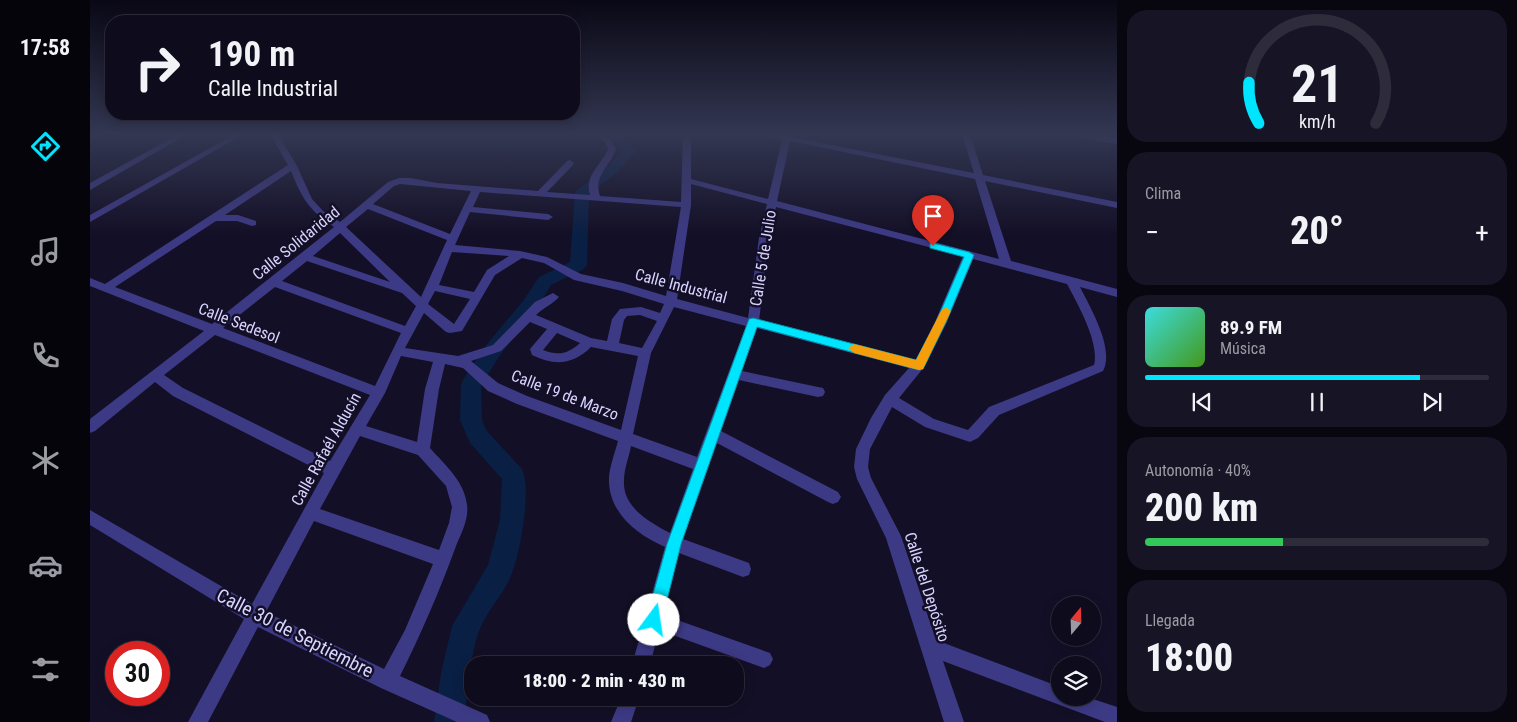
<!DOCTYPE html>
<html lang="es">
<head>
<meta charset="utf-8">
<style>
  :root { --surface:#0e0b1c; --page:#171425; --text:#f1f3f6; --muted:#9b9ba3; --line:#2e2b3b; --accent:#00e5ff }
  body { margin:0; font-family:"Roboto Condensed",sans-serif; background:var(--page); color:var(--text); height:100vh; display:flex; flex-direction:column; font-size:19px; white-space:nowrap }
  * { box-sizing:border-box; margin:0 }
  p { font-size:16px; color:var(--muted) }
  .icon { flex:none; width:28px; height:28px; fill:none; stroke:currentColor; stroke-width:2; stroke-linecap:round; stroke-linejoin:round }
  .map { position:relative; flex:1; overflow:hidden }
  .sheet { display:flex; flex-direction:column; gap:10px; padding:10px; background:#08060f; width:400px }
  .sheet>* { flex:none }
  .hud { position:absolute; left:15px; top:15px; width:475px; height:105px; border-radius:20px; box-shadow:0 2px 12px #0003,0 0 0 1px var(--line); background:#0e0b1c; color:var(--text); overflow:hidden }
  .needle { width:32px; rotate:19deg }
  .buttons { position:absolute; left:961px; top:596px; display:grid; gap:10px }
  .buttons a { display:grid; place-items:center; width:50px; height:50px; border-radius:50%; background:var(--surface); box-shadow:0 2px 12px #0003,0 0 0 1px var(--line); font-size:25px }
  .speed { position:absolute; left:15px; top:641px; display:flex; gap:10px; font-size:25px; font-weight:700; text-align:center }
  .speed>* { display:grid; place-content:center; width:65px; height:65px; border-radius:50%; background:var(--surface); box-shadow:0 2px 12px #0003,0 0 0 1px var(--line); line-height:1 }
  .speed .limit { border:8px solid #d22; background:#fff; color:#111 }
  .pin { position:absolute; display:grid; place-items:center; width:42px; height:42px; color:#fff; margin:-51px -21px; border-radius:50% 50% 50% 0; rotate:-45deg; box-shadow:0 0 5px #0007 }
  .pin .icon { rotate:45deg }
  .me { position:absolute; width:55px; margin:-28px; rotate:14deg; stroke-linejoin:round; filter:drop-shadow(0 0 4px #0008) }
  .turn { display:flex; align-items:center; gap:18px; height:105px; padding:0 20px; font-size:22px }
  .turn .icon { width:65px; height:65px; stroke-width:2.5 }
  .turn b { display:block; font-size:35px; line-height:42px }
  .big { font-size:38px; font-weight:800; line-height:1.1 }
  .sheet .tile { flex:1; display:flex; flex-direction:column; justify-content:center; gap:8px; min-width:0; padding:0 18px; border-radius:20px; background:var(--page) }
  .sheet .dial { align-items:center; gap:0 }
  .dial svg { height:130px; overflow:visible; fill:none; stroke:var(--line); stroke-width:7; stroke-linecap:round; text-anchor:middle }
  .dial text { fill:var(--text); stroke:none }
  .song { display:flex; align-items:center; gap:15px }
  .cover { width:60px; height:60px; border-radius:8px; background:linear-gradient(135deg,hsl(180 70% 55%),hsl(100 70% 35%)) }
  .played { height:5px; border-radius:2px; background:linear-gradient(90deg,var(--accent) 80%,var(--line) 80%) }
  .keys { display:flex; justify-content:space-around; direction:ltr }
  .heat { display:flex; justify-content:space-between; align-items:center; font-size:28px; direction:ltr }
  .charge { height:8px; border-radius:4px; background:linear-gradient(90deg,#34c759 40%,var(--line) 0) }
  .trip { position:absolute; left:374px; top:656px; width:280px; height:50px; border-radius:20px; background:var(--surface); box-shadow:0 2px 12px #0003,0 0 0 1px var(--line); font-weight:800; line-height:50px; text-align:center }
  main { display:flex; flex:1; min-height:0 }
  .menu { display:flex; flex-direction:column; width:90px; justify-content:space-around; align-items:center; background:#06040b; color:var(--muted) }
  .menu .icon { width:35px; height:35px }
  .menu .selected { color:var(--accent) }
  .menu b { font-size:22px; color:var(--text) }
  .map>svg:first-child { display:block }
</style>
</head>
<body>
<main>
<nav class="menu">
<b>17:58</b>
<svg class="icon selected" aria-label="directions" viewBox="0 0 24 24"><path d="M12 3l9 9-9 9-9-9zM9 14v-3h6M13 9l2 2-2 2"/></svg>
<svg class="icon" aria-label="music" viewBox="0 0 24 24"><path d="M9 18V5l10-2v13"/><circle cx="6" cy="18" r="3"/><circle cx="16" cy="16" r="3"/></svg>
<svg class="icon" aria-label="phone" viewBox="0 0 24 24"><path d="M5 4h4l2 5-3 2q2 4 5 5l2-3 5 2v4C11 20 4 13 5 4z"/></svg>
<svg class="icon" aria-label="climate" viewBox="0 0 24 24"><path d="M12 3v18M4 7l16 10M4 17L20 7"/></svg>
<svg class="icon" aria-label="car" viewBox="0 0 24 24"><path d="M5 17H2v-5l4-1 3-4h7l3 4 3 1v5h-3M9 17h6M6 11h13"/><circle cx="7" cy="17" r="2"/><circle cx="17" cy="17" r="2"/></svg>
<svg class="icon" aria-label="filters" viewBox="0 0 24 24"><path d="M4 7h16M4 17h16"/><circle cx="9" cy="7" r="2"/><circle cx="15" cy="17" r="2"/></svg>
</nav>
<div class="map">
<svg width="1027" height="722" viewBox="0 0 1027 722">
  <rect width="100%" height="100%" fill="#130f26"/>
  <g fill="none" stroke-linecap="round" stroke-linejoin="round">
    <path fill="#0a1f44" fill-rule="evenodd" d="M520,134H533L546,151L528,172L499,194L497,265L494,269L461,285L445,311L411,354L391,385L392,420L396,430L432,469C442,490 430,556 420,578C412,596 396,612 389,631C380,655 378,695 374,722H344L351,673L362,626L398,565L410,520L412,479L380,443L370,420L371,384L374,378L397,344L433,301L449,277L480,262L485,192L518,166L532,151Z"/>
    <path fill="#3d3a85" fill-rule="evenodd" d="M89,134H98L0,190V183Z
      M145,134H154L0,222V215Z
      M180,134H188L207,166L222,199L233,211L250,222L298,182L309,178H321L347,183L448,191L477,161L480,160L484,163L483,165L457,192L500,195C494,175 511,166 518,149L515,143L505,134C517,134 522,139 526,149C520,167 503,175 510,196L591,202L593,134H601V179L678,199L692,140L672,136L671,134H701V137L884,173L872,134H880L893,175L1027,202V208L895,181L921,261L1027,289V297L990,287C1000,307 1025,349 1013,371L909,415L888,438L880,442L835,427L802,407L780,449L778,467L781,478L811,536L846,640L970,687V698H1000L1027,707V722H1015L853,661L874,722H854L796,538L767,479L764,467L766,449L781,418L795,395L819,368L667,328L652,371L728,387L733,388L735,392L733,396L728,397L649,380L631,431L748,492L751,497L748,502L743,504L738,502L627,443L593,539L659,563L661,569L659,575L653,577L589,553L573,615L680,653L683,659L680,665L674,668L569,630L560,665H542L575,547C548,535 521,515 519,483C518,470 525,453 528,441L427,404L398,391L373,368L355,364L349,389L340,448C355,465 375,482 377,505C379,519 371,534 366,546C350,590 331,634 310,676L397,715L400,722H367L291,688L168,627L118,722H98L154,619L0,525V510L162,604L234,473L83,396L65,382L5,431L0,433V419L114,331L0,286V278L15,284L198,165ZM700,141L885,179L909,259L687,201ZM201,171C213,200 218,209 244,227L122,324L25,287L126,221H147L162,226L166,225V221L148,215H135ZM310,184L381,191L360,234L283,204L304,186ZM601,184L677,204L669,238L658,318L587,299L601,205ZM390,192L591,207L576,296L533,283L491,274L457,257L430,251L365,245L380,212L458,220L463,217L458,214L383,207ZM686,207L873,256L845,322L826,360L669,321L679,238ZM278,209L357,240L331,297L256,227ZM250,233L300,282L223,256ZM362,252L419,256L397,270L384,292L349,285ZM432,258L454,263L484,280L532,291L574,304L570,313L551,307L530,309L522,319L517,341L501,338L446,315C453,308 463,304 469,297L463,293L445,302L403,345L368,356L315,348L334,313L356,332L360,333L372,331L405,275ZM883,259L977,284C987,303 1010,343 1004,365L899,407L878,430L844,419L809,398L835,366L857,322ZM217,261L312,293L326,306L315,326L192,281ZM185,287L311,333L285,386L133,328ZM345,291L380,299L364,324L338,304ZM584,307L656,326L607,457L543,434L561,353ZM550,315L567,321L552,348L529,343L534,320L537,316ZM440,322L457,329L440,349L442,355C464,366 483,365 501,347L548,356L531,430L437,396L408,383L381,361L411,351ZM467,333L490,343C478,354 468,356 453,350ZM125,335L280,395L240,461L93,388L74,375ZM311,356L343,362L335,389L327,442L276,426L295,393ZM270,436L328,455L356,486L362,507L359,523L349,550L230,509ZM541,446L603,469L580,533C559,522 532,507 534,480C534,469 539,457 541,446ZM224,521L343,564L315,630L294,669L176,612Z
      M978,134H995L1027,138V144L982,136Z
      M531,698H549L541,722H521Z"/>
  </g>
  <linearGradient id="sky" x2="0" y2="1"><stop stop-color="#0a0815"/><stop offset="0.57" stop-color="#333752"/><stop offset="1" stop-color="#333752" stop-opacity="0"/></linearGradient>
  <rect width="1027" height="235" fill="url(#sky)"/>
  <path fill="#00e5ff" stroke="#0095a6" d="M840,243H843L879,252L884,255L856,322L833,369L829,370L667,327L591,544L572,620L570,625L564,627L559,625L556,620L577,544L659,319L663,318L826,360L846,322L874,257L840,248Z"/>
  <path fill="#f59e0b" d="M856,307L861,311L833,369L829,370L764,353L758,348L764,344L826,360L851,311Z"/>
  <g text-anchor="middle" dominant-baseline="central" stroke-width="5" stroke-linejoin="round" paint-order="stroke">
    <g font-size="16" fill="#d9d4ff" stroke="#130f26">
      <text transform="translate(206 243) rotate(-39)">Calle Solidaridad</text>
      <text transform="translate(673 258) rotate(-81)">Calle 5 de Julio</text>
      <text transform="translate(591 286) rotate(15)">Calle Industrial</text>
      <text transform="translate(149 323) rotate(21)">Calle Sedesol</text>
      <text transform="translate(475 395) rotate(21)">Calle 19 de Marzo</text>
      <text transform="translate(236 449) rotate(-61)">Calle Rafaél Alducín</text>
      <text transform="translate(837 587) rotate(72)">Calle del Depósito</text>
    </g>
    <g font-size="19" fill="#d9d4ff" stroke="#130f26">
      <text transform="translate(205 633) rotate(27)">Calle 30 de Septiembre</text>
    </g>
  </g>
</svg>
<div class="buttons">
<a><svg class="needle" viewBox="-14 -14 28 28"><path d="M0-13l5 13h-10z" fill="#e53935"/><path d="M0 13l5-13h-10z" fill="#9b9ba3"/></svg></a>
<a><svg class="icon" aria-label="layers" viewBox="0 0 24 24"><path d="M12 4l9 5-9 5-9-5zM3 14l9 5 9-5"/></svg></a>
</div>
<div class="speed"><div class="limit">30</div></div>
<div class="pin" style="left:843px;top:246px;background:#d93025"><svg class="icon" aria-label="arrive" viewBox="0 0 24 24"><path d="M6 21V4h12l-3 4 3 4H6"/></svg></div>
<svg class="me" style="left:564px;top:620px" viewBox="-20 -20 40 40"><circle r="19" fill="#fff"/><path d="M0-13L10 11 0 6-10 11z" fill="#00e5ff"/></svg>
<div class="trip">18:00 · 2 min · 430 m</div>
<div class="hud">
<div class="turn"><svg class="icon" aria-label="right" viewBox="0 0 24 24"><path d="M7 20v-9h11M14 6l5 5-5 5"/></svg><div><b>190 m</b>Calle Industrial</div></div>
</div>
</div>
<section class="sheet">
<div class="tile dial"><svg viewBox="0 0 100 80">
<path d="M14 69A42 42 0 1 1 86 69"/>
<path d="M14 69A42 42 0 0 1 8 44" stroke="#00e5ff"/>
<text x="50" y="56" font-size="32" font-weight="700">21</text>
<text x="50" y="72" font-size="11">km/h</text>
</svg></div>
<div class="tile"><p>Clima</p>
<div class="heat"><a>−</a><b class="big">20°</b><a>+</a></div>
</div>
<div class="tile">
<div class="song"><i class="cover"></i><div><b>89.9 FM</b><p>Música</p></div></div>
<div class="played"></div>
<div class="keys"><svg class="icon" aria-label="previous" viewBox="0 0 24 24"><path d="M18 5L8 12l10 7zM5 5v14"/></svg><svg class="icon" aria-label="pause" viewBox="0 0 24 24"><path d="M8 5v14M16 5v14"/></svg><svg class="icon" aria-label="next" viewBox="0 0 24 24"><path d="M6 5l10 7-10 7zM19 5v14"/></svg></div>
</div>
<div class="tile"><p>Autonomía · 40%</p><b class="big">200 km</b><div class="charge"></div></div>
<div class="tile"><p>Llegada</p><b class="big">18:00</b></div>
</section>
</main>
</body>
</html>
